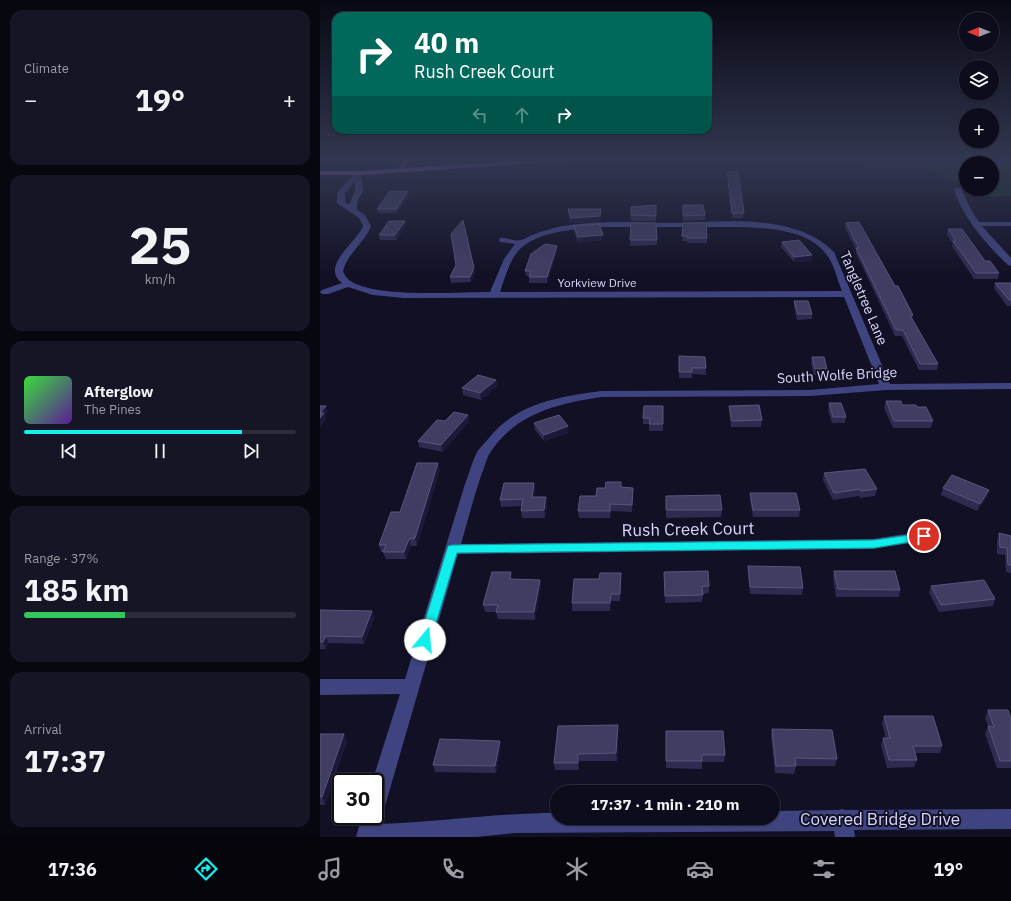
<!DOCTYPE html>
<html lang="en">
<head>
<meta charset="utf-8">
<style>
  :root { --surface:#0d0c1c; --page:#161525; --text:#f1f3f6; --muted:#9a9ba3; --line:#2d2c3b; --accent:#10efeb }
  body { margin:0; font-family:"IBM Plex Sans",sans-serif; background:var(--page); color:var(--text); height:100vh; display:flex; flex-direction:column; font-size:15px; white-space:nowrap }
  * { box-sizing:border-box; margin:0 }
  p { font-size:13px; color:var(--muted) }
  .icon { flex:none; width:22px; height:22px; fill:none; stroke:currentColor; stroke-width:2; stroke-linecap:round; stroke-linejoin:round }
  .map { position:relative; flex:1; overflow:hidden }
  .drawer { display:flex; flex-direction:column; gap:10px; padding:10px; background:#07070f; width:320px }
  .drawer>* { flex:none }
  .top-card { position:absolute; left:12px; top:12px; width:380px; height:122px; border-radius:12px; box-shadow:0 1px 3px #0004,0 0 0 1px var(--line); background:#00695c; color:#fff; overflow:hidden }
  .needle { width:26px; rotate:270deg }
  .fabs { position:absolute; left:639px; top:12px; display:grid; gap:8px }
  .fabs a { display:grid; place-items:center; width:40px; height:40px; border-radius:50%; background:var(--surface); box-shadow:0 1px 3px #0004,0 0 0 1px var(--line); font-size:20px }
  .speed { position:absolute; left:12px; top:773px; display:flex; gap:8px; font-size:20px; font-weight:700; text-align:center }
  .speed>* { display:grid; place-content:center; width:52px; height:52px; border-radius:50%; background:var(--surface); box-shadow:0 1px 3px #0004,0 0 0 1px var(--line); line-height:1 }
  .speed .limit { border:2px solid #111; border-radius:6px; background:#fff; color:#111 }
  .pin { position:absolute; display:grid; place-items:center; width:34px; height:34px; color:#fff; margin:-17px; border:2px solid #fff; border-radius:50%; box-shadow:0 1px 4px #0007 }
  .me { position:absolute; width:44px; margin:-22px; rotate:17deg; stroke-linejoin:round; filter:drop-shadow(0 0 3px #0008) }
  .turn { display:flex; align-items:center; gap:14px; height:84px; padding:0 16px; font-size:18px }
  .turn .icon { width:52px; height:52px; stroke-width:2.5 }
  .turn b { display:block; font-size:28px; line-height:34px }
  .lanes { display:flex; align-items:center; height:38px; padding:0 16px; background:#0003; justify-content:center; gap:20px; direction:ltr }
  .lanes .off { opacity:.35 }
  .big { font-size:30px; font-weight:800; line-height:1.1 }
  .drawer .widget { flex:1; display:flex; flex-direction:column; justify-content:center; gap:6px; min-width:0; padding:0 14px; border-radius:12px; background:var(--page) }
  .drawer .dial { align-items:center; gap:0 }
  .dial b { font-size:52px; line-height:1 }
  .song { display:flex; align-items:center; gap:12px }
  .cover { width:48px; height:48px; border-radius:6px; background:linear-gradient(135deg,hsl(120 70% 55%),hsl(270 70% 35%)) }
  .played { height:4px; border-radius:2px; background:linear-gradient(90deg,var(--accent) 80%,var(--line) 80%) }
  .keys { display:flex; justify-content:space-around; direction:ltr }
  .heat { display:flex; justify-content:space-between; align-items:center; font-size:22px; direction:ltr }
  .charge { height:6px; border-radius:3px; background:linear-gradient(90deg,#34c759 37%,var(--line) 0) }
  .trip { position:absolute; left:230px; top:785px; width:230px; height:40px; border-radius:20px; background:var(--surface); box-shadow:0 1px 3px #0004,0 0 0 1px var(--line); font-weight:800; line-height:40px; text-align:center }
  .tab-bar { display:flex; height:64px; justify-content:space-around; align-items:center; background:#05050b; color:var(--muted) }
  .tab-bar .icon { width:28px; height:28px }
  .tab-bar .selected { color:var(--accent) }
  .tab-bar b { font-size:18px; color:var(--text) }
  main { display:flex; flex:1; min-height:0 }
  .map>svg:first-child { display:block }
</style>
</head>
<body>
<main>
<section class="drawer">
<div class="widget"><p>Climate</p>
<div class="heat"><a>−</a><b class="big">19°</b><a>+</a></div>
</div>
<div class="widget dial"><b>25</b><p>km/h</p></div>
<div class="widget">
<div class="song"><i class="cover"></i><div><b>Afterglow</b><p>The Pines</p></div></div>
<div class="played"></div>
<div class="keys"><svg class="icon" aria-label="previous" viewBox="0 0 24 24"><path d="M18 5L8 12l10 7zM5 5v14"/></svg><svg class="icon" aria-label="pause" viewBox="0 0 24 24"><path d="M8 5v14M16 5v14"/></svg><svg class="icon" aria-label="next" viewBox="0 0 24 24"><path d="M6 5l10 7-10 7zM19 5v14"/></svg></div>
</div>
<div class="widget"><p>Range · 37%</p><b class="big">185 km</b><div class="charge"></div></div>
<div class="widget"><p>Arrival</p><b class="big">17:37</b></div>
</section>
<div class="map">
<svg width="691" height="837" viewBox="0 0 691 837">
  <rect width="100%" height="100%" fill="#111025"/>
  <path fill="#142e2a" d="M543,159H653L691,163V196L664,197L663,191L660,189H672V163H646V183L628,181L620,173L588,168H548Z"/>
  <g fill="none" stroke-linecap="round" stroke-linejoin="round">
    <path fill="#3f4480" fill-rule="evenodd" d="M85,159H92L82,171H78L77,170Z
      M111,159H117L109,169H105L104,168Z
      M38,171L41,173L43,191L37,202V210L45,215L51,226C44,244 28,252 23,271C25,276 27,279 32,282C60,298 137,292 170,292L184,259L195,244L180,242L179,240L180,238C187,237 194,242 201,240C206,239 210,235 215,234C222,231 231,229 238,227C274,220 311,222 348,223C400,223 474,211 514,252L570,384L691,383V389L566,390L490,396L281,397C237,404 196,413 170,453C166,459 165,467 162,473C154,496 148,520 141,544L553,539L604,531L609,532L611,536L609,540L604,541L553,549L138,554L65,806L61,813L62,816L60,824C119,822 178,813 237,813V818H453V811L519,810L522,809L525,810L691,809V829L534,830L535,837H515L514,831L195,833L156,837H36L42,816H55V782H52L80,694L0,695V679H85L145,484C149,474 152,462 157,452C160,447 165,443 169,438C197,403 238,397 281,391L490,390L559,384L524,297L84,298L53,295L28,287L8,294H2L0,292L2,290L22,283C0,266 36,243 43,226L39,218L17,203V193L36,172ZM35,181V191L29,205L25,202V193ZM282,227H422C449,228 488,230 506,254C514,263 517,280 522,291L180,292C184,280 188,266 195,255C211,231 256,229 282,227Z
      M635,188H641L650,208L659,222H691V226H662L691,258V266L688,265C666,244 644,219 634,190Z"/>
    <path fill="#ae65f5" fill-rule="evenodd" d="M218,159H251L248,161L41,175H0V171H41Z
      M682,159H691V162L683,160Z"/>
  </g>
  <path fill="#2e2b51" d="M407,172L424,213L423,218H412L407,176Z
    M89,195L77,213H58L57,209Z
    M336,205V221H311V215Z
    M363,205L385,215V220L363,221Z
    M248,209H281V214L280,221L251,223L248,214Z
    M85,221L86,226L76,240H60L59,235Z
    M336,223L337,245L310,246V240Z
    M363,223L387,238V243H367V241H362Z
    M526,223L575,286L593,315L592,319L618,364L617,370H599L582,336H575L536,253V249L525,228Z
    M254,226L283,235V240L258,243L254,231Z
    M628,229L679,273L678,279H654L632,246L633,244L627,235Z
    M462,242L492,255V261L474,262L461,247Z
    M237,246V251L227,283H209V276H206L205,271Z
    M155,273L151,282L131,283L130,277Z
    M675,283H691V306H687L674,288Z
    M474,301L492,314V319L477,320L474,307Z
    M359,356L386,368V375L372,374V378H359Z
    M492,357L507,369L506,375H494L491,363Z
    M176,380L177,386L161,400L143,395L142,388Z
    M566,401L582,405L613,421L611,428H573L564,408Z
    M509,403L526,417L525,423H512L508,410Z
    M343,406V431H329V424H323V418Z
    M409,406L442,420L441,427H411L409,412Z
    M148,415L149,421L123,452L99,447L98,441L125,421Z
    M214,423L249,433L224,441L215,430Z
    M120,470L97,546H91L86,559H66L63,552H61L59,545L80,512Z
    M504,473L557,489L555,496L540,498L539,496L513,500L503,480Z
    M214,483L215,490L214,497L227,504L225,518H202L201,511L202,506L181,507L180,500Z
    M301,487L313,495L312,512L291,511L290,518H259L258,511L276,496Z
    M623,488L667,497L657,511L621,495Z
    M430,493L480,510L479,517H433L430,500Z
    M346,496L402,510L401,517L346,518Z
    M679,533L691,536V573L686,572L685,555L677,554V541Z
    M428,566L483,588L482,595L430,594L428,573Z
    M514,571L580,590L579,597H516L513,578Z
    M344,572L389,586V593L383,594L382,602L345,603Z
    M192,579L220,580L221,587L215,620L178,619L176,612H165L163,605Z
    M301,580L300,601H291L290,611H252V603Z
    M611,586L675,599L673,606L619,612L609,593Z
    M0,610L52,611L54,619L44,644L8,643L6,649H0Z
    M668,710L691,719V768H677L665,734L668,726L665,718Z
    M564,716L622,746L620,753H595L597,760L594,767L567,768L561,745L563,738H566L562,724Z
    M452,729L517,759L515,766H476L474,774L455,773L451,737Z
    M346,731L405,755L404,762H382V769L346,768Z
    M298,733L297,761H259V770H235L234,763Z
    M0,734H24L27,741L5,805H0Z
    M181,748L176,773L115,772L113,765Z"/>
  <path fill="#1b1838" d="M88,191L89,195L77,213V209Z
    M281,209V214L280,221L251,223V218Z
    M85,221L86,226L76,240L75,235Z
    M283,235V240L258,243V237Z
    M237,246V251L227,283V277Z
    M492,255V261L474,262V257Z
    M154,268L155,273L151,282L150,277Z
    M176,380L177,386L161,400L160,393Z
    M6,406L8,413L5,417L6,420L0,428V413Z
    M148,415L149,421L123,452L121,445Z
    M248,426L249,433L224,441V435Z
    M118,463L120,470L97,546L95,538Z
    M214,483L215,490L213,504L212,497Z
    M313,488V495L312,512V505Z
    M669,490L667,497L657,511L660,504Z
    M226,497L227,504L225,518L224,510Z
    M89,539L91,546L86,559L84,552Z
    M191,572L192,579H190Z
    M301,573V580L300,601V594Z
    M220,580L221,587L215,620L214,612Z
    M291,594V601L290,611V603Z
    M52,611L54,619L44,644L42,637Z
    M6,636L8,643L6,649L3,642Z
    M298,725V733L297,761L296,753Z
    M24,734L27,741L5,805L2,797Z
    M180,741L181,748L176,773L175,766Z
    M258,754L259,761V770L258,763Z"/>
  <path fill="#403d63" stroke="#58567b" d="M418,171L424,213H412L407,172Z
    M70,191H88L77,209H57Z
    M336,205V216L311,215V207Z
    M363,205H383L385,215L363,216Z
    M248,209H281L280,216L251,218Z
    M143,220L154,268L150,277H130L136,265L131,234Z
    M69,221H85L75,235H59Z
    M539,222L575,286H578L593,315H590L618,364H600L583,330H576L536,248H539L526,223Z
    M311,223H336L337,240H310Z
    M363,223H386L387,238H367V236H362Z
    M279,224L283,235L258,237L254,226Z
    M628,229H642L665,261H670L679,273H656L633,241H636Z
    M479,240L492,255L474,257L462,242Z
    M225,244L237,246L227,277H209L211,271H205L211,254Z
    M675,283H691V300H689Z
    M474,301H488L492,314H478Z
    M359,356L385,357L386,368H372V372H359Z
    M492,357H504L507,369H495Z
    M158,375L176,380L160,393L142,388Z
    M566,401H581L582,405H596L597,407H606L613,421H574Z
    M509,403H521L526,417H513Z
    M439,405L442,420L412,421L409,406Z
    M0,406H6L0,413H4L0,418Z
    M324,406H343V424H329L330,418H323Z
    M134,412L148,415L121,445L98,441L117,420L125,421Z
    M239,415L248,426L224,435L214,423Z
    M97,463H118L95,538L89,539L84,552H63L66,545H59L71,512H80Z
    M545,469L557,489L541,491L540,489L514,493L504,473Z
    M632,475L669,490L660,504L623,488Z
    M286,482H301V487L313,488L312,505L290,504V511H258L260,496H276L277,488H285Z
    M184,483H214L212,497H226L224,510L201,511L203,499L180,500Z
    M430,493H476L480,510H433Z
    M400,495L402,510H346V496Z
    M679,533L691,536V565H688L687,548L680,547Z
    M428,566L480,567L483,588L430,587Z
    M388,571L389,586H382L383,595L345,596L344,572Z
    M514,571H575L580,590L518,589Z
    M172,572H191L190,579L220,580L214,612H176L178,605H163Z
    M280,573H301L300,594H291L290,603H252L254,579H279Z
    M664,580L675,599L621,605L611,586Z
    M0,610L52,611L42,637L6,636L3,642H0Z
    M668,710H688L691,719V761H680L668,726L674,727Z
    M564,716H613L622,746H593L597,760H569L563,738H570Z
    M298,725L296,753L258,754V763H234L238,726Z
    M452,729L512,730L517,759L475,758L476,766H456Z
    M346,731H403L405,755H382V761H346Z
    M0,734H24L2,797H0Z
    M120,739L180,741L175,766L113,765Z"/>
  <linearGradient id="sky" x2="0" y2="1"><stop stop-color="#090914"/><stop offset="0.58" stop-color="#323751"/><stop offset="1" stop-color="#323751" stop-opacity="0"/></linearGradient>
  <rect width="691" height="276" fill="url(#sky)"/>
  <path fill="#10efeb" stroke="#0a9b99" d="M604,533L608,534L610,536L608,539L554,548L137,553L111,640L109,644L105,646L100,644L99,640L127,549L128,546L132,545L554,540Z"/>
  <g text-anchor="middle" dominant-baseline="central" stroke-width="4" stroke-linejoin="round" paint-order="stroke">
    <g font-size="12" fill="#d7d7fc" stroke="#111025">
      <text x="277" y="282">Yorkview Drive</text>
    </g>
    <g font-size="14" fill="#d7d7fc" stroke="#111025">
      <text transform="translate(544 298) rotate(67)">Tangletree Lane</text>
      <text transform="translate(517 375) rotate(-3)">South Wolfe Bridge</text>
    </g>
    <g font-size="17" fill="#d7d7fc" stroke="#111025">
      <text transform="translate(368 529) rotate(-1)">Rush Creek Court</text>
      <text x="560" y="819">Covered Bridge Drive</text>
    </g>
  </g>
</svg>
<div class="fabs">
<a><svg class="needle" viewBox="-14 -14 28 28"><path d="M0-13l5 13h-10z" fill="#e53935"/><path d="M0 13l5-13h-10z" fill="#9a9ba3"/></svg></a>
<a><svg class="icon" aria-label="layers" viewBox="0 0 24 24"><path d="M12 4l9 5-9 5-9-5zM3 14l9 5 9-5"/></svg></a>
<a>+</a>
<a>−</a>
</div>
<div class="speed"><div class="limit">30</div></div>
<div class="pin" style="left:604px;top:536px;background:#d93025"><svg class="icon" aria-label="arrive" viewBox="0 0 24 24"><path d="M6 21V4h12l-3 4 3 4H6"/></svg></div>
<svg class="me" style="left:105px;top:640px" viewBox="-20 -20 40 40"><circle r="19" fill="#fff"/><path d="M0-13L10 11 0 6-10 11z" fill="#10efeb"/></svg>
<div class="trip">17:37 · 1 min · 210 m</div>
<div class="top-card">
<div class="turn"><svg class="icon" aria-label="right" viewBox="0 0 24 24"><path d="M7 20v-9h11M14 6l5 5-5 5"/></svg><div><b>40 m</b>Rush Creek Court</div></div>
<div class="lanes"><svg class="icon off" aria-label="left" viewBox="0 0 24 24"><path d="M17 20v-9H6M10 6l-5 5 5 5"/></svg><svg class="icon off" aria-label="ahead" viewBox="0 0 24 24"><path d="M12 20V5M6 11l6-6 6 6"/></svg><svg class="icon" aria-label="right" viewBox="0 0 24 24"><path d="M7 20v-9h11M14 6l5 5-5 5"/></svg></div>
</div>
</div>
</main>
<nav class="tab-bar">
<b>17:36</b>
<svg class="icon selected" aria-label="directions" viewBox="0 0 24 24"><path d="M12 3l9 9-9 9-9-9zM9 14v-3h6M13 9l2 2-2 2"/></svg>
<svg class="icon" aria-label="music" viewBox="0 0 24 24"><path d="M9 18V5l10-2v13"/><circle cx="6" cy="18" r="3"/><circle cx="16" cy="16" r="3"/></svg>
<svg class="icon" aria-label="phone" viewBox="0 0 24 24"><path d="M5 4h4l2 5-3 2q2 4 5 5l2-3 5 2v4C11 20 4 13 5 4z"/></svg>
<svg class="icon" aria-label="climate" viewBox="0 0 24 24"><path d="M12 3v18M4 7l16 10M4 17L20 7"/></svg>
<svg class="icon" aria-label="car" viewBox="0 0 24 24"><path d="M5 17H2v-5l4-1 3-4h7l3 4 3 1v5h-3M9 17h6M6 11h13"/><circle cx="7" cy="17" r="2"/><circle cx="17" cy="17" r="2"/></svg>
<svg class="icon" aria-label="filters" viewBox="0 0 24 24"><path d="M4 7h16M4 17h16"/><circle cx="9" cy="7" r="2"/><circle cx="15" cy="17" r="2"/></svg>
<b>19°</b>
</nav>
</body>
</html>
